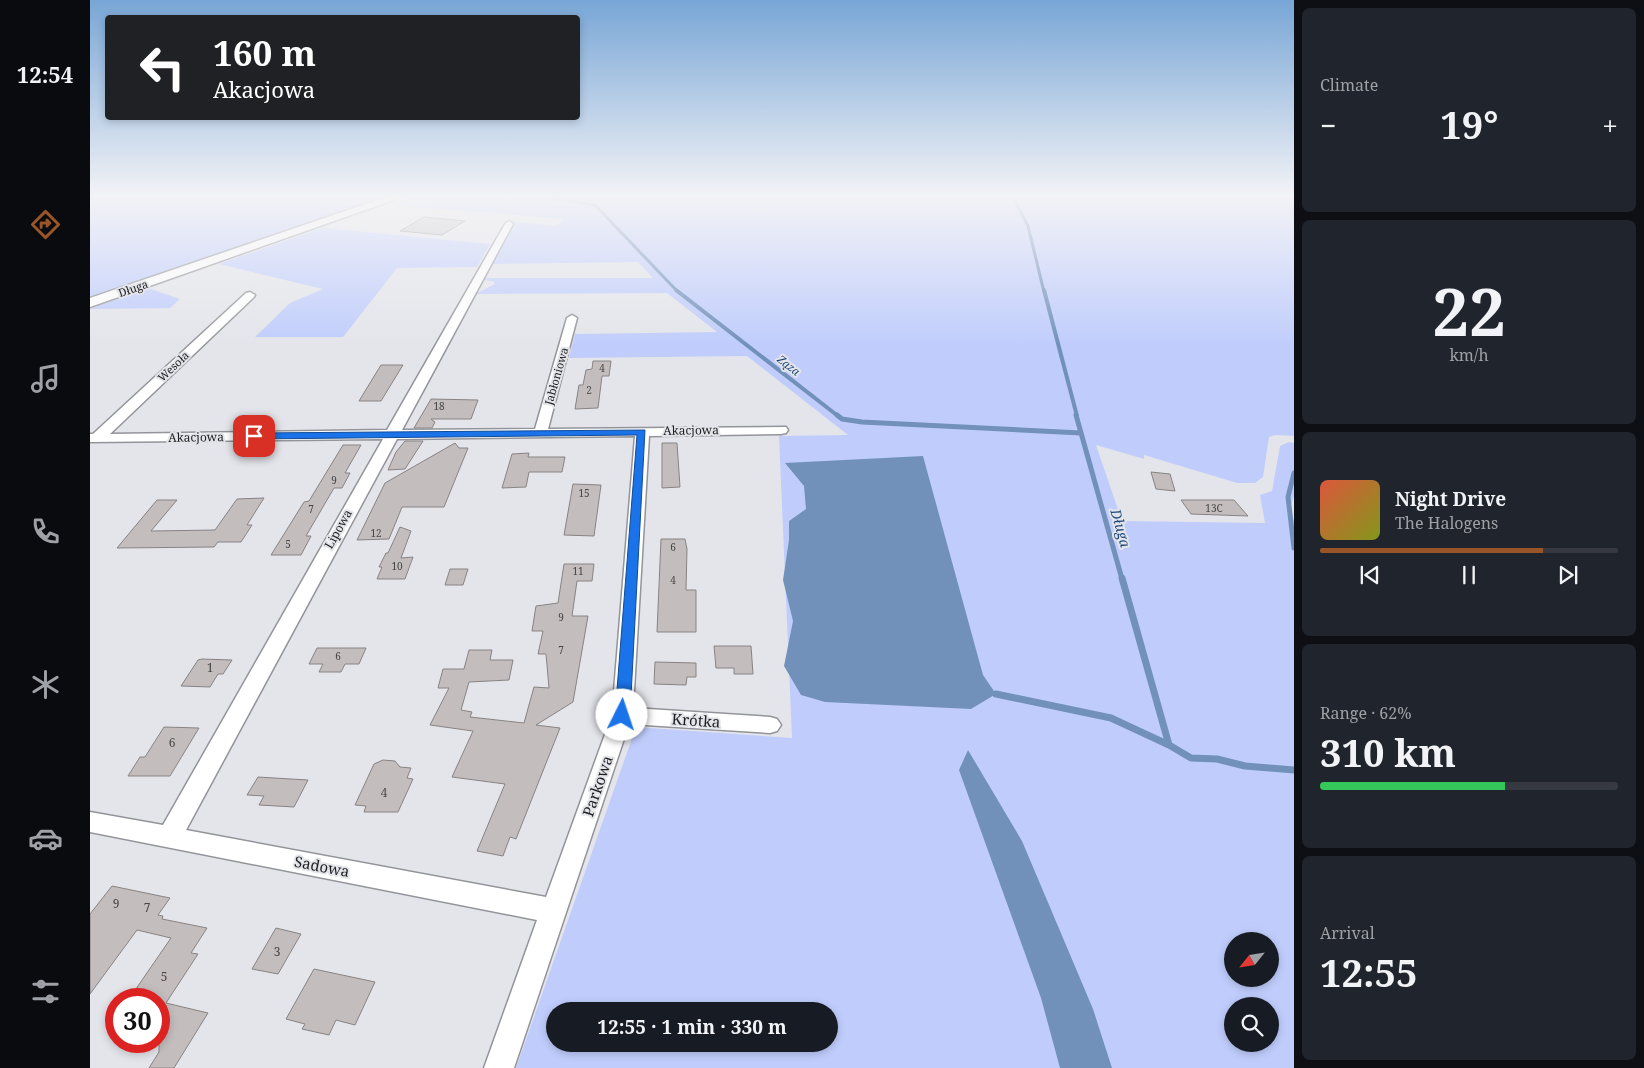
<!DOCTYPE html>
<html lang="en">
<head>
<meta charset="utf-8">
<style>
  :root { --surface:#171b24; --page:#20242c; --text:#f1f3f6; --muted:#9ea1a6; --line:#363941; --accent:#995527 }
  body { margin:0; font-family:"Noto Serif",serif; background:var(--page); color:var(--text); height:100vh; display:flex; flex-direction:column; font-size:19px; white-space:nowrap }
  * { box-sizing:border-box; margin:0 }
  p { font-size:16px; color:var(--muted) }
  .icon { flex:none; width:28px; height:28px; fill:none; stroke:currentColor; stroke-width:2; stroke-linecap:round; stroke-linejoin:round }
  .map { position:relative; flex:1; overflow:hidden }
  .drawer { display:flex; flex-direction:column; gap:8px; padding:8px; background:#0d0f14; width:350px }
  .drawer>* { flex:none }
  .banner { position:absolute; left:15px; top:15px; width:475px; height:105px; border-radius:5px; box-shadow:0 2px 8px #0003; background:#202124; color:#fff; overflow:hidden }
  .needle { width:32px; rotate:240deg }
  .fabs { position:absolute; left:1134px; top:932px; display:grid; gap:10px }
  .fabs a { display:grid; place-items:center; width:55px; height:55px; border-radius:50%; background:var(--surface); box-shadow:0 2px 8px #0003; font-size:25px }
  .speed { position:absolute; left:15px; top:988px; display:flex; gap:10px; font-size:25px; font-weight:700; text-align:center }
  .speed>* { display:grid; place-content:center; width:65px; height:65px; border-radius:50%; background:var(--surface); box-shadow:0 2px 8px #0003; line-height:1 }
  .speed .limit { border:8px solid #d22; background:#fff; color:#111 }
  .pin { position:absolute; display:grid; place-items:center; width:42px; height:42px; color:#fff; margin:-21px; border-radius:10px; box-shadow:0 2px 8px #0006 }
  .me { position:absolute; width:55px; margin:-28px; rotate:4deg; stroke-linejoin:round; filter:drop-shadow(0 0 4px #0008) }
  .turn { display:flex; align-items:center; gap:18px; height:105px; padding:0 25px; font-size:22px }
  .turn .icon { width:65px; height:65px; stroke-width:2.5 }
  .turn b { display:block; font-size:35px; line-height:42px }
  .big { font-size:38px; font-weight:700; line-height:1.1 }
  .drawer .tile { flex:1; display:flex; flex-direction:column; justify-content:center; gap:8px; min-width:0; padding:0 18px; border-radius:8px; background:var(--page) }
  .drawer .dial { align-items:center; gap:0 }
  .dial b { font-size:65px; line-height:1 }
  .song { display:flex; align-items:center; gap:15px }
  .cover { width:60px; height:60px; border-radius:8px; background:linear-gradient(135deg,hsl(10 70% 55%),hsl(70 70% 35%)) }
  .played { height:5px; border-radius:2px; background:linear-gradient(90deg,var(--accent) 75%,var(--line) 75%) }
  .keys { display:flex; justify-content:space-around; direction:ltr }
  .heat { display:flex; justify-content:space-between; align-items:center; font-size:28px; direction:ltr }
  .charge { height:8px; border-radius:4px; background:linear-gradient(90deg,#34c759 62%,var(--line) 0) }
  .trip { position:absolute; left:456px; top:1002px; width:292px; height:50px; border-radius:25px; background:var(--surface); box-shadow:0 2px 8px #0003; font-weight:700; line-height:50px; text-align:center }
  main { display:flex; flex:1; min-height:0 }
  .dock { display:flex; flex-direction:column; width:90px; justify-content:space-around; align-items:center; background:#090b0e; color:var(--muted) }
  .dock .icon { width:35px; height:35px }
  .dock .active { color:var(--accent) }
  .dock b { font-size:22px; color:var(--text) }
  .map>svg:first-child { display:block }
</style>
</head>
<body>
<main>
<nav class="dock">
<b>12:54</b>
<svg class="icon active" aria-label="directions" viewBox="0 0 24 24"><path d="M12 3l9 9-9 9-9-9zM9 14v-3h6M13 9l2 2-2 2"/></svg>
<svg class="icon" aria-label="music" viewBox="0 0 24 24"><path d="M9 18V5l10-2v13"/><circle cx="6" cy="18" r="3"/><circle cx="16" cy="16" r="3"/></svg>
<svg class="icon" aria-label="phone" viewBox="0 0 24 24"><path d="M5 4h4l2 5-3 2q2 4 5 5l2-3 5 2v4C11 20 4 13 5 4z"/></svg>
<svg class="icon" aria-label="climate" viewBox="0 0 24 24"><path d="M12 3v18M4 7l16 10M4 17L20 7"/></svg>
<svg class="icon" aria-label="car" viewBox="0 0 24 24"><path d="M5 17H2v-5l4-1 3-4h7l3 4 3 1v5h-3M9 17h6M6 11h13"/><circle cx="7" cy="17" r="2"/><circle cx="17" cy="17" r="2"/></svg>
<svg class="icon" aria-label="filters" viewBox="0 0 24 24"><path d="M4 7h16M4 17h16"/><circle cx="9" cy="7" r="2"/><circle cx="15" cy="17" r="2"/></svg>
</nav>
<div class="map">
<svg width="1204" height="1068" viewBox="0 0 1204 1068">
  <rect width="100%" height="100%" fill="#e4e5ea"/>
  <path fill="#c0cdfc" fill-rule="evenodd" d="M0,195H301L0,297Z
    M329,195H1204V436L1185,435L1179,437L1173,477L1165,483H1147L1054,455V459L1006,445L1032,521L1175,523L1170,495L1182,491L1190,446L1199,442L1204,443V496L1200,509L1204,521V1068H426L546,727L702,738L689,436L758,435L657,356L479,358L485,334L627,332L577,293L385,294L405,284L403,281L392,280L393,278H563L548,262L402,264L424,222L466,226L474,219L302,205ZM1142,941H1180V979H1142ZM1142,1006H1180V1044H1142ZM465,1011H740V1044H465Z
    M232,228L400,244L387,267L307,268L253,337H165L200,303L233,289L129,264Z
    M58,288L90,299L80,308L0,309Z"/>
  <path fill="#7191ba" d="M833,456L893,675L906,694L881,709L735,702L711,695L694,666L703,621L693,580L699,540V521L716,509L714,486L695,463Z
    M878,750L932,841L1003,1009L1022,1068H970L951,998L869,770Z"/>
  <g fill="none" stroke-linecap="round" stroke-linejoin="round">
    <path stroke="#7191ba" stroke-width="3" d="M443,195L505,205L588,292
      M922,195L938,226L954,292"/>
    <path stroke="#7191ba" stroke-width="4" d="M586,290L748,416
      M954,290L987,416"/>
    <path stroke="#7191ba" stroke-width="5" d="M747,415L752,419L772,422L991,433
      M986,415L1032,579
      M1204,473L1198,497L1204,548"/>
    <path stroke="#7191ba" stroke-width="7" d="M1032,578L1079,745L1101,758L1127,759L1155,766L1204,770
      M906,694L1021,718L1079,745"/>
  </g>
  <path fill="#c3bebd" stroke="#888383" d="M334,217L375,221L352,235L310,231Z
    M503,361H521L519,376H512L508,408L485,409L489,385H493L496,370L502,369Z
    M291,365H313L291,401H269Z
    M341,399L388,400L381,419H341L345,422L342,428H324Z
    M315,441H333L315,469L298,470L306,452Z
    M365,443L369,448H378L354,507H312L299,539L267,540L295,483Z
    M572,443H587L590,487L572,488Z
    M253,445H271L255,473H260L252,488H244L216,536H221L211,555H181L214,502L219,501Z
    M439,453L438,457H475L472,472H439L436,487L412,488L422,454Z
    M1061,472L1080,474L1085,491L1066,489Z
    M483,484L511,485L504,536L474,535Z
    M174,498L157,525H162L151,542H128L124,547L27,548L67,500H87L61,531L125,530L147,499Z
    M1091,500H1144L1158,516L1101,514Z
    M310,527L321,531L311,558L323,557L315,579H287L292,567H289L296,553H298Z
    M571,539H595L597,549L596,590H606V632H567Z
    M474,564H504L502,581H487L482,616H498L483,702L446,725L470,728L426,839L420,837L413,856L387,851L415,784L362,777L383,731L340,725L359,688H348L353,669H374L379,650H402L400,660H423L419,680L379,682L371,710L382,712L380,717L434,723L444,687L459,688L456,654H448L453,631H442L446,606L468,603Z
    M360,569H378L373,585H355Z
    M624,646H661L663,674H644V668H626Z
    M227,648H276L269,664H255L251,672H229L233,664H219Z
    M112,659L142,660L133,674H128L120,687L91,686L108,660Z
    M565,662L606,663V677H597L596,685L564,684Z
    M74,727L109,728L80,776H38L50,757H55Z
    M293,760L305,761L310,767L321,768L317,778L323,779L308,812H274L276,806L265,805L284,764Z
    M168,777L184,778L218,780L204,807L169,805L174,796L157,795Z
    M22,886L80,898L68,915L73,916L72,919L117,928L101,953L108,954L76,1003L118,1013L84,1068H59L69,1052V999H39L81,938L47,930L0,994V914Z
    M186,928L211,934L188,974L162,969Z
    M224,969L285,982L265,1025L246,1020L239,1035L212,1029L215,1024L196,1019Z"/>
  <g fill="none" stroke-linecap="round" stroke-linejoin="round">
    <g stroke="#939499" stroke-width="3">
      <path id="minor" d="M419,221L423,224L312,430L445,429L477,318L482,315L487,318L458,429L696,427L698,430L696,433L691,434L559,436L543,708L680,717L687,719L691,725L687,731L680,733L539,724L424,1068H394L447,920L0,832V812L73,825L293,439L0,442V434H3L156,293L160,292L165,295L164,297L20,434L297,430L415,224ZM545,436L522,715L456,897L96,830L307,439Z"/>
    </g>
    <g stroke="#939499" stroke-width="3">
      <path id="tertiary" d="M302,195H318L0,307V298Z"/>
    </g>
    <use href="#minor" fill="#fff" fill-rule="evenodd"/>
    <use href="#tertiary" fill="#fff" fill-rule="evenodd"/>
  </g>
  <linearGradient id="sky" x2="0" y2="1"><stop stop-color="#78a6d6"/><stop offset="0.57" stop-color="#f3f3f6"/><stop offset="1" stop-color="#f3f3f6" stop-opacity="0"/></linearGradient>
  <rect width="1204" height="345" fill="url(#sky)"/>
  <path fill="#1a73e8" stroke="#114b97" d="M555,430L540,715L537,719H527L525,715L547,435L164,439L159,436L164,433Z"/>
  <g text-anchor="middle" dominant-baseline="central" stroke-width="4" stroke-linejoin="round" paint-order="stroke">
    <g font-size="10" fill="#474647">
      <text x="512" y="368">4</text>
      <text x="499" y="390">2</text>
      <text x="349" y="406">18</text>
      <text x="244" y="480">9</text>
      <text x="494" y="493">15</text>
      <text x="1124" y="508">13C</text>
      <text x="221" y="509">7</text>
      <text x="286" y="533">12</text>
      <text x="198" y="544">5</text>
      <text x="583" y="547">6</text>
      <text x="307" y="566">10</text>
      <text x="488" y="571">11</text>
      <text x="583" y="580">4</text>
      <text x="471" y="617">9</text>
      <text x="471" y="650">7</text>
      <text x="248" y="656">6</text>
    </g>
    <g font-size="11" fill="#1e1e20" stroke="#e4e5ea">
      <text transform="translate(43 288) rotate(-19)">Długa</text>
      <text transform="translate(83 366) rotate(-43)">Wesoła</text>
      <text transform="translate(466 376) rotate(-74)">Jabłoniowa</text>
    </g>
    <g font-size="11" font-style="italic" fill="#1b477c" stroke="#e4e5ea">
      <text transform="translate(699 365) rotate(38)">Ząza</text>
    </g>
    <g font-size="12" fill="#1e1e20" stroke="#e4e5ea">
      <text transform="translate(601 430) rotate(-1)">Akacjowa</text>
      <text transform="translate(106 437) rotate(-1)">Akacjowa</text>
      <text transform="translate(248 529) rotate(-61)">Lipowa</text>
    </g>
    <g font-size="12" fill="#474647">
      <text x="120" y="667">1</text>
      <text x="82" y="742">6</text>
      <text x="294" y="792">4</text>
      <text x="26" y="903">9</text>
      <text x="57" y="907">7</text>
      <text x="187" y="951">3</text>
      <text x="74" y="976">5</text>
    </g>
    <g font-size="14" font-style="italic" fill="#1b477c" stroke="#e4e5ea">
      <text transform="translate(1031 528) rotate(74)">Długa</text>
    </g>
    <g font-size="15" fill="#1e1e20" stroke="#e4e5ea">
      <text transform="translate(606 720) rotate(4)">Krótka</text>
      <text transform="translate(507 786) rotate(-71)">Parkowa</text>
      <text transform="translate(232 866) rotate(11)">Sadowa</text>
    </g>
  </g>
</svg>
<div class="fabs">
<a><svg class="needle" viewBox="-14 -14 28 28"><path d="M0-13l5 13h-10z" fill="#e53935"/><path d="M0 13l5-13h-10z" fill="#9ea1a6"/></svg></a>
<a><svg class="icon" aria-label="search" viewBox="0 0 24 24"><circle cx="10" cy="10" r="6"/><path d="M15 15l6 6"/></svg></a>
</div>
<div class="speed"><div class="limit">30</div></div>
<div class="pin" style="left:164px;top:436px;background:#d93025"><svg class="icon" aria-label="arrive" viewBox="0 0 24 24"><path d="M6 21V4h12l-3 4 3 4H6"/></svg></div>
<svg class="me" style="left:532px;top:715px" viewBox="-20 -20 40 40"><circle r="19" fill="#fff"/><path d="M0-13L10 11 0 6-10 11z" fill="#1a73e8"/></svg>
<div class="trip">12:55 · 1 min · 330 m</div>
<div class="banner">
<div class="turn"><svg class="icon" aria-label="left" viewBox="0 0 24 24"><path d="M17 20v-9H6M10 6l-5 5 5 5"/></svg><div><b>160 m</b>Akacjowa</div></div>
</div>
</div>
<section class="drawer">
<div class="tile"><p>Climate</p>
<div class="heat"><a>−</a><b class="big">19°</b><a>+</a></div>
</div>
<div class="tile dial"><b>22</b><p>km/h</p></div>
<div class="tile">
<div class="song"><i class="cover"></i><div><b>Night Drive</b><p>The Halogens</p></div></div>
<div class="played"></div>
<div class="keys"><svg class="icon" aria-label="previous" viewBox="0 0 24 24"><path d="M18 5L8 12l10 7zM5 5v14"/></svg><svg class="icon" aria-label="pause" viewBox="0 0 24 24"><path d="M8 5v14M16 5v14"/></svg><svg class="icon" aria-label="next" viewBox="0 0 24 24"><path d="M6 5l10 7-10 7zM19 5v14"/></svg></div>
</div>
<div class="tile"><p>Range · 62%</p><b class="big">310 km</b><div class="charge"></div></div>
<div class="tile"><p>Arrival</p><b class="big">12:55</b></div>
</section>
</main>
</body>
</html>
